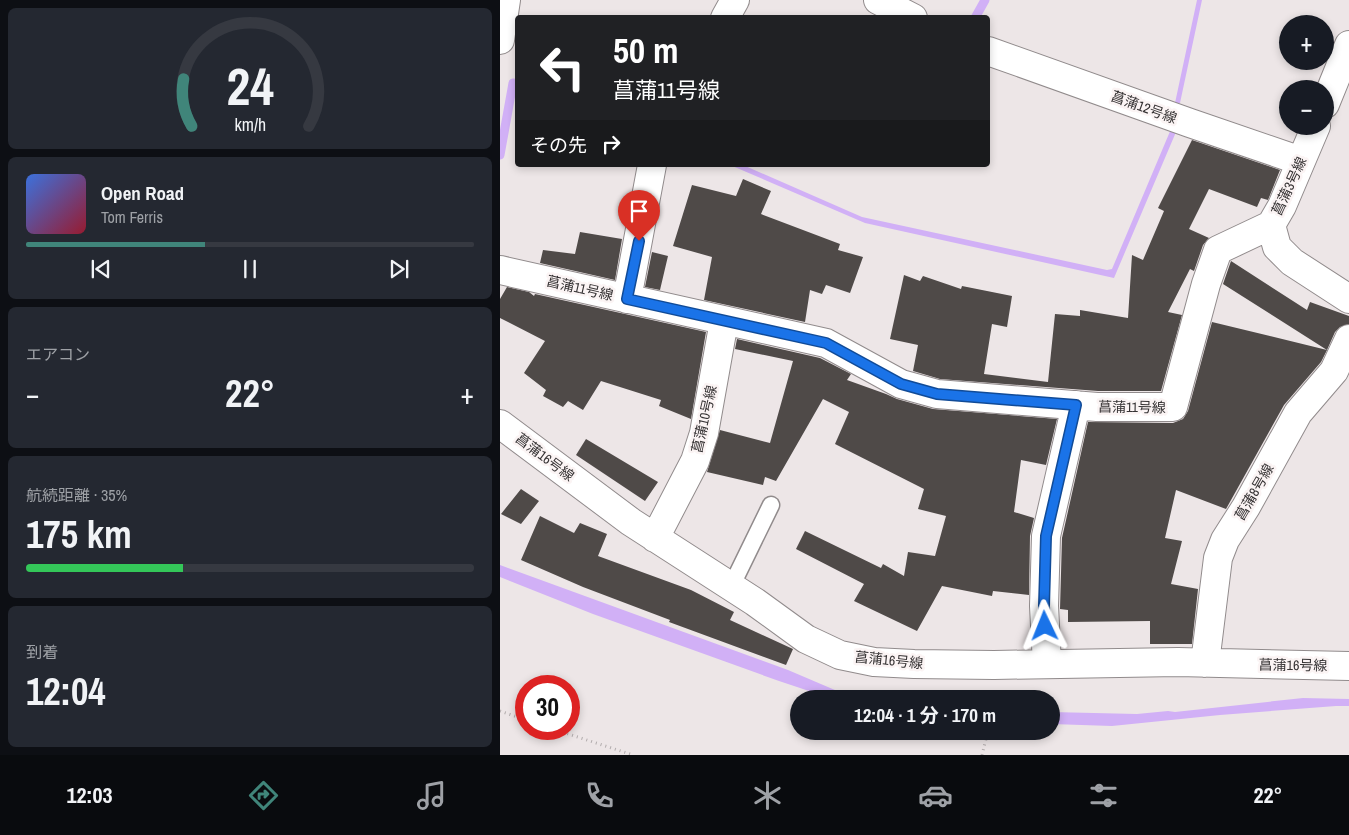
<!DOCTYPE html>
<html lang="ja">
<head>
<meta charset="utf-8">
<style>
  :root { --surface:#171b24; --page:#242831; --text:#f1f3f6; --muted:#9ea1a6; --line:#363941; --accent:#40857a }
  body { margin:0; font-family:"Archivo Narrow","Noto Sans JP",sans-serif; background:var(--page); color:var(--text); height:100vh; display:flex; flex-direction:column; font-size:19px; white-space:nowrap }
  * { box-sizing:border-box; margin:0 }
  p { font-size:16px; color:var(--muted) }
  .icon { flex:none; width:28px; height:28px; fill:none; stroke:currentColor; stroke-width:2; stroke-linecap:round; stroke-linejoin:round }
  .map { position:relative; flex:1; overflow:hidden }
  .side { display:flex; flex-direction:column; gap:8px; padding:8px; background:#0d0f14; width:500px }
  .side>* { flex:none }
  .guide { position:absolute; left:15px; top:15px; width:475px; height:152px; border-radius:5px; box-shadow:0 2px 8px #0003; background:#202124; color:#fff; overflow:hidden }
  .controls { position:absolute; left:779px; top:15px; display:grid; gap:10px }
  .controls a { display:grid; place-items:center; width:55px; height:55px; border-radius:50%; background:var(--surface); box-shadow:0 2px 8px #0003; font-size:25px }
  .speed { position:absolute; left:15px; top:675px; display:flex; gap:10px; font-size:25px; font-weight:700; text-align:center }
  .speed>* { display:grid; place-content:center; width:65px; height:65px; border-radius:50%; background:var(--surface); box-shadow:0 2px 8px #0003; line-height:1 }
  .speed .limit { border:8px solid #d22; background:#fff; color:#111 }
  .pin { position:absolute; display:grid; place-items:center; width:42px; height:42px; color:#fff; margin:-51px -21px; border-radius:50% 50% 50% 0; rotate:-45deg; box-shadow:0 0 5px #0007 }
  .pin .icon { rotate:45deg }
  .me { position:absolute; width:55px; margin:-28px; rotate:358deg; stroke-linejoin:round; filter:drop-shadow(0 0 4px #0008) }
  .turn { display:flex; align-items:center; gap:18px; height:105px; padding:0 15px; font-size:22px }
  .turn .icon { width:65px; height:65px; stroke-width:2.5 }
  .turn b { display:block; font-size:35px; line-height:42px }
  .then { display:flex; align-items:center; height:48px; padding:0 15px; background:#0003; gap:10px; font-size:19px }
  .big { font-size:38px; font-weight:700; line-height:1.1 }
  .side .tile { flex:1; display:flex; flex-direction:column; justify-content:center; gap:8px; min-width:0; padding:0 18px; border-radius:8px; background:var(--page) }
  .side .dial { align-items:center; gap:0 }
  .dial svg { height:130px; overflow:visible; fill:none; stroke:var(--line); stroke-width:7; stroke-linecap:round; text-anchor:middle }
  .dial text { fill:var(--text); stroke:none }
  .song { display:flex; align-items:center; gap:15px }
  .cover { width:60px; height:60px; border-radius:8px; background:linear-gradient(135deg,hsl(220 70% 55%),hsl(350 70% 35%)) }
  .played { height:5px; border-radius:2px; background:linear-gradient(90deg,var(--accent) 40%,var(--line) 40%) }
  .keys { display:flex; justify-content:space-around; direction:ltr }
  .heat { display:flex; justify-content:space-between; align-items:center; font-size:28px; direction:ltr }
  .charge { height:8px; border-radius:4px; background:linear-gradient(90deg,#34c759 35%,var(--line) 0) }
  .trip { position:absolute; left:290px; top:690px; width:270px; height:50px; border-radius:25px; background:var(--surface); box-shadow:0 2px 8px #0003; font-weight:700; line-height:50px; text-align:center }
  .dock { display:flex; height:80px; justify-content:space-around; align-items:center; background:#090b0e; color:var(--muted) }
  .dock .icon { width:35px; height:35px }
  .dock .selected { color:var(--accent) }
  .dock b { font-size:22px; color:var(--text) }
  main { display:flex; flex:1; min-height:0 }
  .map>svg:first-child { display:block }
</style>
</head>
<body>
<main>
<section class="side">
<div class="tile dial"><svg viewBox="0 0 100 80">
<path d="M14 69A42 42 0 1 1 86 69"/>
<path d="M14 69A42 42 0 0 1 9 40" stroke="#40857a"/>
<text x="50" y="56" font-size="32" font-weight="700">24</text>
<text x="50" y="72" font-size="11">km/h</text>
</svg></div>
<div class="tile">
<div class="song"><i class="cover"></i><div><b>Open Road</b><p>Tom Ferris</p></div></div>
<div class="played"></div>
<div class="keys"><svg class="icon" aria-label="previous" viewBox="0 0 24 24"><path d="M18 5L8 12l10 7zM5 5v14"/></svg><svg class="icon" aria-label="pause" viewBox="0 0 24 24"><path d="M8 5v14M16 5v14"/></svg><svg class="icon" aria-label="next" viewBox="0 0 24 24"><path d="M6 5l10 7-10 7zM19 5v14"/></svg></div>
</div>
<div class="tile"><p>エアコン</p>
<div class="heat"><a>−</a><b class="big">22°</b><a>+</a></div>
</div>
<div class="tile"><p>航続距離 · 35%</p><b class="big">175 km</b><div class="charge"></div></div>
<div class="tile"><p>到着</p><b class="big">12:04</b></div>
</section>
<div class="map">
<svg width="849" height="755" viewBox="0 0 849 755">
  <rect width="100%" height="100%" fill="#ede6e7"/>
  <path fill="#d1b0f6" d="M697,0H702L680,103H675Z
    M671,129L676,132L614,278L365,223L230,165H243L362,217L607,270L612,269Z
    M0,565L288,670L356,699H333L279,681L93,614L0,577Z
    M803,698L849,699V706H836L720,715L612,726L551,724V712L637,714L668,711L675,712Z"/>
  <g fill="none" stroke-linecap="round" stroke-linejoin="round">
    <path stroke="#d1b0f6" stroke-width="9" d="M475,18L485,0
      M0,155L13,83L18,84"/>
  </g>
  <path fill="#4f4a48" d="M692,140L780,170L768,200L761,198L757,207L709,189L689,229L709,238L703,245L694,271L690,269L668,312L682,315L661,391H598L440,379L413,371L418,345L390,339L404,275L420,281L423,276L461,289L462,286L512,296L507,327L492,324L484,374L548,382L555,314L580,316V310L628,318L632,255L643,260L664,211L658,208Z
    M243,179L271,191L261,214L340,244L338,250L363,257L350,293L326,285L322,294L310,290L305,322L204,300L212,257L173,246L192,185L236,196Z
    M80,232L122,239L115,280L40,263L43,250L75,254Z
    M152,252L168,256L160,290L145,287Z
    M731,261L807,310L810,302L849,316V324L840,327L835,332L827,350L723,284Z
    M7,287L29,292L34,296L35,294L206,332L191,419L159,406L161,400L101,381L83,410L68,401L63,407L43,396L46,390L24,373L45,341L0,318V299Z
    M712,322L827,350L821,362L784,405L726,509L676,490L665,538L682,541L671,584L698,589L692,644H650V621L568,622V610L560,609L562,538L588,422L673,423L683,419L688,411Z
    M237,339L320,358L351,374L347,380L386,394L397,399L433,409L557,419L546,465L521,460L514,512L534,518L530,536L529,595L493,591L492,596L442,586L417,631L354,601L364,584L296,549L305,531L381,568L383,564L404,576L408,552L435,556L446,516L418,509L424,489L335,444L349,412L323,399L276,481L265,477L263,485L207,472L220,430L270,443L293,361L235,349Z
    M86,439L158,482L145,501L76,455Z
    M21,489L39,501L21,524L1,514Z
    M40,516L74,533L80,523L107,534L98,556L191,590L234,612L230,620L293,649L286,665L169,622L170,620L83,587L21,560Z"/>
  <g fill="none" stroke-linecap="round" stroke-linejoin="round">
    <g stroke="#918b8c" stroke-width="19">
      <path id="service" d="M231,587L271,505"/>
    </g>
    <g stroke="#918b8c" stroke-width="30">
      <path id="minor" d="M378,0L413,18
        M225,18L235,0
        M0,40L6,0
        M488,51L690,123L801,161
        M825,104L849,45
        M816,126L782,206L771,225L777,247L792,262L849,299
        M0,270L326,343L401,384L437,394L597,407H673L706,284L718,250L771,225
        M127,299L152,165
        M0,424L131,522L255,602L306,639L340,655L374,662L414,664L494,665L678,662L849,666
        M155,538L195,461L204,433L224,321
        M705,663L718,558L725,540L746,507L798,413L834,371L849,339
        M547,664L544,606L546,536L576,405"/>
    </g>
    <path stroke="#b2acad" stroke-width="3" stroke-dasharray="1 4" stroke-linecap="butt" d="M0,711L26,720
      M53,729L133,755
      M482,755L488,731"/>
    <use href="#service" stroke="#fff" stroke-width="16"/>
    <use href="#minor" stroke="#fff" stroke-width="28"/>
  </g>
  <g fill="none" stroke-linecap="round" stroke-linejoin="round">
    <g stroke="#114b97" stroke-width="12">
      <path id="route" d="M139,241L127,299L326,343L401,384L437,394L576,405L546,536L544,606L545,626"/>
    </g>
    <use href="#route" stroke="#1a73e8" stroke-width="9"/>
  </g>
  <g text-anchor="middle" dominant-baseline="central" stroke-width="5" stroke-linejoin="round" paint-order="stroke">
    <g font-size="14" fill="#363334" stroke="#fbf4f4">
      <text transform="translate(644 107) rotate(20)">菖蒲12号線</text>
      <text transform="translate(789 186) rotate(-65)">菖蒲3号線</text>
      <text transform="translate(80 288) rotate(13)">菖蒲11号線</text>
      <text transform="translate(632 407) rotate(1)">菖蒲11号線</text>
      <text transform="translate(204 419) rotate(-77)">菖蒲10号線</text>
      <text transform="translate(45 457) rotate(37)">菖蒲16号線</text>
      <text transform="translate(754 492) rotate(-60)">菖蒲8号線</text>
      <text transform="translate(389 660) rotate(6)">菖蒲16号線</text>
      <text transform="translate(793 665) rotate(1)">菖蒲16号線</text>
    </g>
  </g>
</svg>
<div class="controls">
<a>+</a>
<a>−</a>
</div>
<div class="speed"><div class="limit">30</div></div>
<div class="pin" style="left:139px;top:241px;background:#d93025"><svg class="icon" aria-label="arrive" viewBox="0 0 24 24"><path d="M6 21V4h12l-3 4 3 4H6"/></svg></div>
<svg class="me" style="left:545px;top:626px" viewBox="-20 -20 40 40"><path d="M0-17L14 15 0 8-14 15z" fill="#1a73e8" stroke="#fff" stroke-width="4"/></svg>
<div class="trip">12:04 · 1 分 · 170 m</div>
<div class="guide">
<div class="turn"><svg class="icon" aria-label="left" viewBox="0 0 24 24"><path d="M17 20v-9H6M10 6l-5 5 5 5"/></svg><div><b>50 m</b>菖蒲11号線</div></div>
<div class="then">その先<svg class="icon" aria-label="right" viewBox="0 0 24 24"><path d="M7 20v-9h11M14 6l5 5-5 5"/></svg></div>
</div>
</div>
</main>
<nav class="dock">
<b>12:03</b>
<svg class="icon selected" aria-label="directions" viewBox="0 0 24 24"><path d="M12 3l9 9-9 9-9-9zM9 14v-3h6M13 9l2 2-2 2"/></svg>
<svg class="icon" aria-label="music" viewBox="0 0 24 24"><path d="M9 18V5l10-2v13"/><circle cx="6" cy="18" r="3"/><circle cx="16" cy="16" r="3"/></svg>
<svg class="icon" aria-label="phone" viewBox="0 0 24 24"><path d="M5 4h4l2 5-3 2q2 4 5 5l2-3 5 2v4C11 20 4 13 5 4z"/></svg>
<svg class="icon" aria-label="climate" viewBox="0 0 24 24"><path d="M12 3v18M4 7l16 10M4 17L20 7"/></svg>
<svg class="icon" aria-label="car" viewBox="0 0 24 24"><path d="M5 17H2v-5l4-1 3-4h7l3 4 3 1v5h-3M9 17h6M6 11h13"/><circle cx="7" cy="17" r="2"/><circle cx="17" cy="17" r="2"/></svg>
<svg class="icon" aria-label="filters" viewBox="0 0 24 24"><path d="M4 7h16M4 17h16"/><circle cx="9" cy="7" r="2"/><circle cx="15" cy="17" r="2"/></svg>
<b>22°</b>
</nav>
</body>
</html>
